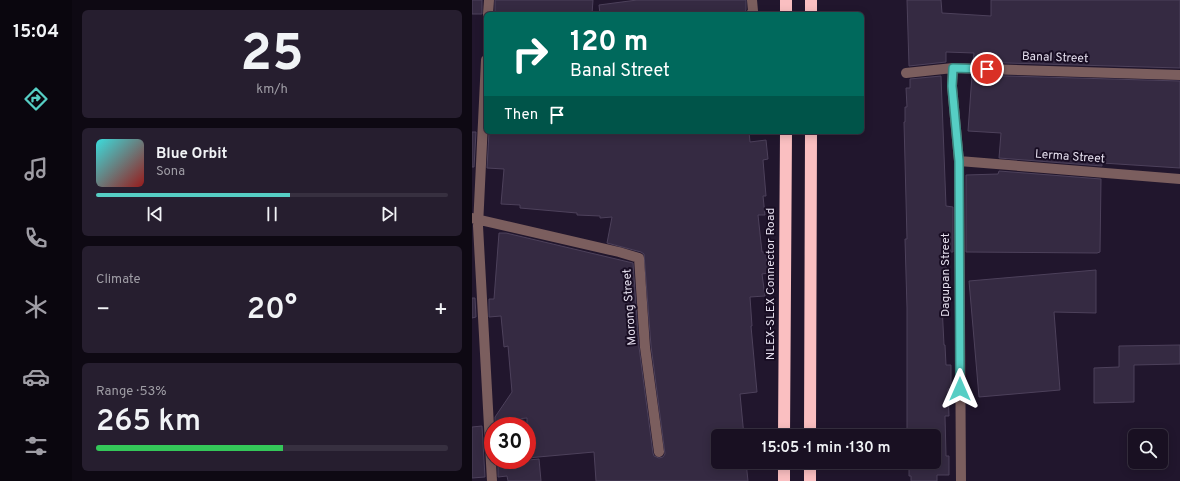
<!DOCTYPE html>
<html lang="en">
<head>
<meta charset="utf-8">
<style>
  :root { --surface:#191022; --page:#261e2f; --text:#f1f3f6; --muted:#9f9da5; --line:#373040; --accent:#56cec4 }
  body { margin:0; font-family:Overpass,sans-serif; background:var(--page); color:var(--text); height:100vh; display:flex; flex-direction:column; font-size:15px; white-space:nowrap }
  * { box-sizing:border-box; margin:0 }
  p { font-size:13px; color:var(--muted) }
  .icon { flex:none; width:22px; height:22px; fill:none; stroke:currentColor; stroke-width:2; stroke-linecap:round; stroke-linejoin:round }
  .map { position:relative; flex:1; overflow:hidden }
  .drawer { display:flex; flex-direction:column; gap:10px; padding:10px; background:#0e0913; width:400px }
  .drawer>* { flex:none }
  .hud { position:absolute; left:12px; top:12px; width:380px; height:122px; border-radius:6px; box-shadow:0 2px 10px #0003,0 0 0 1px var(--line); background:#00695c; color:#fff; overflow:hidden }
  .buttons { position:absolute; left:656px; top:429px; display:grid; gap:8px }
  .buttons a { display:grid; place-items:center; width:40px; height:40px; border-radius:6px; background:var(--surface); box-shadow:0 2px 10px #0003,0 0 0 1px var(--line); font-size:20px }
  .speed { position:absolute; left:12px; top:417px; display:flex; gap:8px; font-size:20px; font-weight:700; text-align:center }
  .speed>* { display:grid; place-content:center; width:52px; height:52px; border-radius:50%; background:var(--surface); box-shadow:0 2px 10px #0003,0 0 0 1px var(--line); line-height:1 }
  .speed .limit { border:6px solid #d22; background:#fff; color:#111 }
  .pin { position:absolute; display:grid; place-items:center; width:34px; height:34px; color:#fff; margin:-17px; border:2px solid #fff; border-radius:50%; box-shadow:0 1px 4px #0007 }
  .me { position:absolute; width:44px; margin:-22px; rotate:0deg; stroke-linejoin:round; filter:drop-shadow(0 0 3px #0008) }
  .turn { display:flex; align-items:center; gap:14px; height:84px; padding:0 20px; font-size:18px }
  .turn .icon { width:52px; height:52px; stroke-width:2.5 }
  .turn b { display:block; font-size:28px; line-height:34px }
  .then { display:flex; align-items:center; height:38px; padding:0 20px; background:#0003; gap:8px; font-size:15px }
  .big { font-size:30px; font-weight:600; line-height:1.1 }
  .drawer .card { flex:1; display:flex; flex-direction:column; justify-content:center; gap:6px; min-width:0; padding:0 14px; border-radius:6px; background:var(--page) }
  .drawer .dial { align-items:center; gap:0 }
  .dial b { font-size:52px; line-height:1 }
  .song { display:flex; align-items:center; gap:12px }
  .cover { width:48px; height:48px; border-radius:6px; background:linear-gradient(135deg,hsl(180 70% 55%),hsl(0 70% 35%)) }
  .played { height:4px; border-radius:2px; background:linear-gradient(90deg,var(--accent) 55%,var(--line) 55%) }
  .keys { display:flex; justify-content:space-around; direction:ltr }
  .heat { display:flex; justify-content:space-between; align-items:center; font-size:22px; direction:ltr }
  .charge { height:6px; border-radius:3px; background:linear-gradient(90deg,#34c759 53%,var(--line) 0) }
  .trip { position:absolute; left:239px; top:429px; width:230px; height:40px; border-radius:6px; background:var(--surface); box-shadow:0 2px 10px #0003,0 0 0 1px var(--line); font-weight:600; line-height:40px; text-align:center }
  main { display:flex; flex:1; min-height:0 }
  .tab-bar { display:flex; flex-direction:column; width:72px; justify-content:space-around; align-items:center; background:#0a060e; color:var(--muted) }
  .tab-bar .icon { width:28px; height:28px }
  .tab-bar .active { color:var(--accent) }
  .tab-bar b { font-size:18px; color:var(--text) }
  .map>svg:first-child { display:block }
</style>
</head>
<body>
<main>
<nav class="tab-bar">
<b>15:04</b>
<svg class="icon active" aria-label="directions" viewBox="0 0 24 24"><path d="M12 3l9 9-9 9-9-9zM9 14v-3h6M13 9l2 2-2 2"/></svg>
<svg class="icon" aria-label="music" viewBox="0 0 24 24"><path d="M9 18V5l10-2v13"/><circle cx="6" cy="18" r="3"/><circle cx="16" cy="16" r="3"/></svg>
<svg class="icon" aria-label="phone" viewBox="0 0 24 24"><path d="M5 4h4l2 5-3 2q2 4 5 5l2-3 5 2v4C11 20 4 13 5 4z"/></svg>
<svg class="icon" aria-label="climate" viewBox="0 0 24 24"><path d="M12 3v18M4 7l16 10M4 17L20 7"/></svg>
<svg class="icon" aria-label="car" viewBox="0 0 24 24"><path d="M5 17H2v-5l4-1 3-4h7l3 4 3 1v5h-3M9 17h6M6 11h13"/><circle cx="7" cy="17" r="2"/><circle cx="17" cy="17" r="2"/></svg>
<svg class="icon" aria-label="filters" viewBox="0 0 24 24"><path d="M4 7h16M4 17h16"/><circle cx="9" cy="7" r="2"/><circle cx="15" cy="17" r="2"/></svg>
</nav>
<section class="drawer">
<div class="card dial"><b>25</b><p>km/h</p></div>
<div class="card">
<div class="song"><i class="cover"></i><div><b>Blue Orbit</b><p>Sona</p></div></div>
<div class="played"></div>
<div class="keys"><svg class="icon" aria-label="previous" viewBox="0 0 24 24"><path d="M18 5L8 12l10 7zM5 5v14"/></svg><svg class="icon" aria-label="pause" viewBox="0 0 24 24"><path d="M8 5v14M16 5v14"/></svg><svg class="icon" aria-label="next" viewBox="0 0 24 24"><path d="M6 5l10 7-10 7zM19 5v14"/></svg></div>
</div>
<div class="card"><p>Climate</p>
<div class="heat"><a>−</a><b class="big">20°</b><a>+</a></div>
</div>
<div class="card"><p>Range · 53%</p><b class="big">265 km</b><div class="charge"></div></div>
</section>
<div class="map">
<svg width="708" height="481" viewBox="0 0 708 481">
  <rect width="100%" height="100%" fill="#21162d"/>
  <path fill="#352a42" stroke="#4d415b" d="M0,0H10V14H0Z
    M23,0H121L120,14H23Z
    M165,0H274V9L273,14H128L127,5Z
    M435,0H469L470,13L519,16V0H708V68L501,62L502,53L474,52V62L437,66Z
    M500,75L708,81V168L630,163V166L527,158L529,133L496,131Z
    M469,76L474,206L481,207V252H473L477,304L470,305L472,345H473L474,365H479V389H476L477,416H473L474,456H477V475H465V481H439V476H437V462H462V436H435V308L433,239H435L432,122H433V107H435L434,88H438V79Z
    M0,132H4L2,167H0Z
    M17,132H277L278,142L294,140L296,159L291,160L294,196H291L293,215H286L290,252H294L296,273L290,274L293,296L278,297L280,326H279L285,392L268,394L272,436H246V462H274L276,481H124L122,452L55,458V418L23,421V417L40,392L36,346L32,347L29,316L17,317V299H22L27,233H34L161,263L167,347L181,453L182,456L187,458L191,457L193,454L179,346L172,254L169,252L135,243L140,217L128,218V216L105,215V213L48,208V205L29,204L32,169L15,168Z
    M527,171L629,179L628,252L625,253L494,252V175L526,174Z
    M624,270V313L582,312L588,390L507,397L497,281Z
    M0,298H3L4,317L0,318Z
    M708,345V364L662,365V402L622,403V368L647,367V346Z
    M10,426L13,477L0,478V427Z
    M67,459L69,481H36L35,476L26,477V463Z"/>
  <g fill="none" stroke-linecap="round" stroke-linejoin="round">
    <path stroke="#7b5e5e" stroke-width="10" d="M16,14L17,0
      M279,14L281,11L280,0
      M14,60L6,226L20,481
      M481,68L480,86L487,161L489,481
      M434,73L481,68L708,75
      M487,161L708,179
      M0,218L147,252L167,258L173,347L187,452"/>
    <path stroke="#fabfc1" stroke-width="12" d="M314,14V0
      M339,14V0
      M312,436L314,132
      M338,436L339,132
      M312,481V462
      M338,481V462"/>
  </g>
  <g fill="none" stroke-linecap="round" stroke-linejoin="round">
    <g stroke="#38867f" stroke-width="10">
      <path id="route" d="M488,389L487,161L480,86L481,68L515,69"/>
    </g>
    <use href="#route" stroke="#56cec4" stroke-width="7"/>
  </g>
  <g text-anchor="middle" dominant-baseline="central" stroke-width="4" stroke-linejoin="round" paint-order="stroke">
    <g font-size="12" fill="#e4deed" stroke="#180d23">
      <text transform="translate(583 58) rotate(2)">Banal Street</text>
      <text transform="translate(598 157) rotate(4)">Lerma Street</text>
      <text transform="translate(474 275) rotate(-90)">Dagupan Street</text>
      <text transform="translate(299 284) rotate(-90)">NLEX-SLEX Connector Road</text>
      <text transform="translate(158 307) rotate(-94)">Morong Street</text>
    </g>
  </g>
</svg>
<div class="buttons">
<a><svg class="icon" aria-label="search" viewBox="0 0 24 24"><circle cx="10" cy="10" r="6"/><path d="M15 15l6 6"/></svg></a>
</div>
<div class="speed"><div class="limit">30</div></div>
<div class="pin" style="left:515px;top:69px;background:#d93025"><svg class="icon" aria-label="arrive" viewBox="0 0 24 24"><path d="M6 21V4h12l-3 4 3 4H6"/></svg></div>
<svg class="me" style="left:488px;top:389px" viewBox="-20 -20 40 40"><path d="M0-17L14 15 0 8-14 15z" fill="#56cec4" stroke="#fff" stroke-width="4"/></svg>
<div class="trip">15:05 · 1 min · 130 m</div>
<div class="hud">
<div class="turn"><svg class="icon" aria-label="right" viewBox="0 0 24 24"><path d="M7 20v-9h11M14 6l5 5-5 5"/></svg><div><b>120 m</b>Banal Street</div></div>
<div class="then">Then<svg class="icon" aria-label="arrive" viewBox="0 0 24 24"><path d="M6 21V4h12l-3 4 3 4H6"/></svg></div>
</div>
</div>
</main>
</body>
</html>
